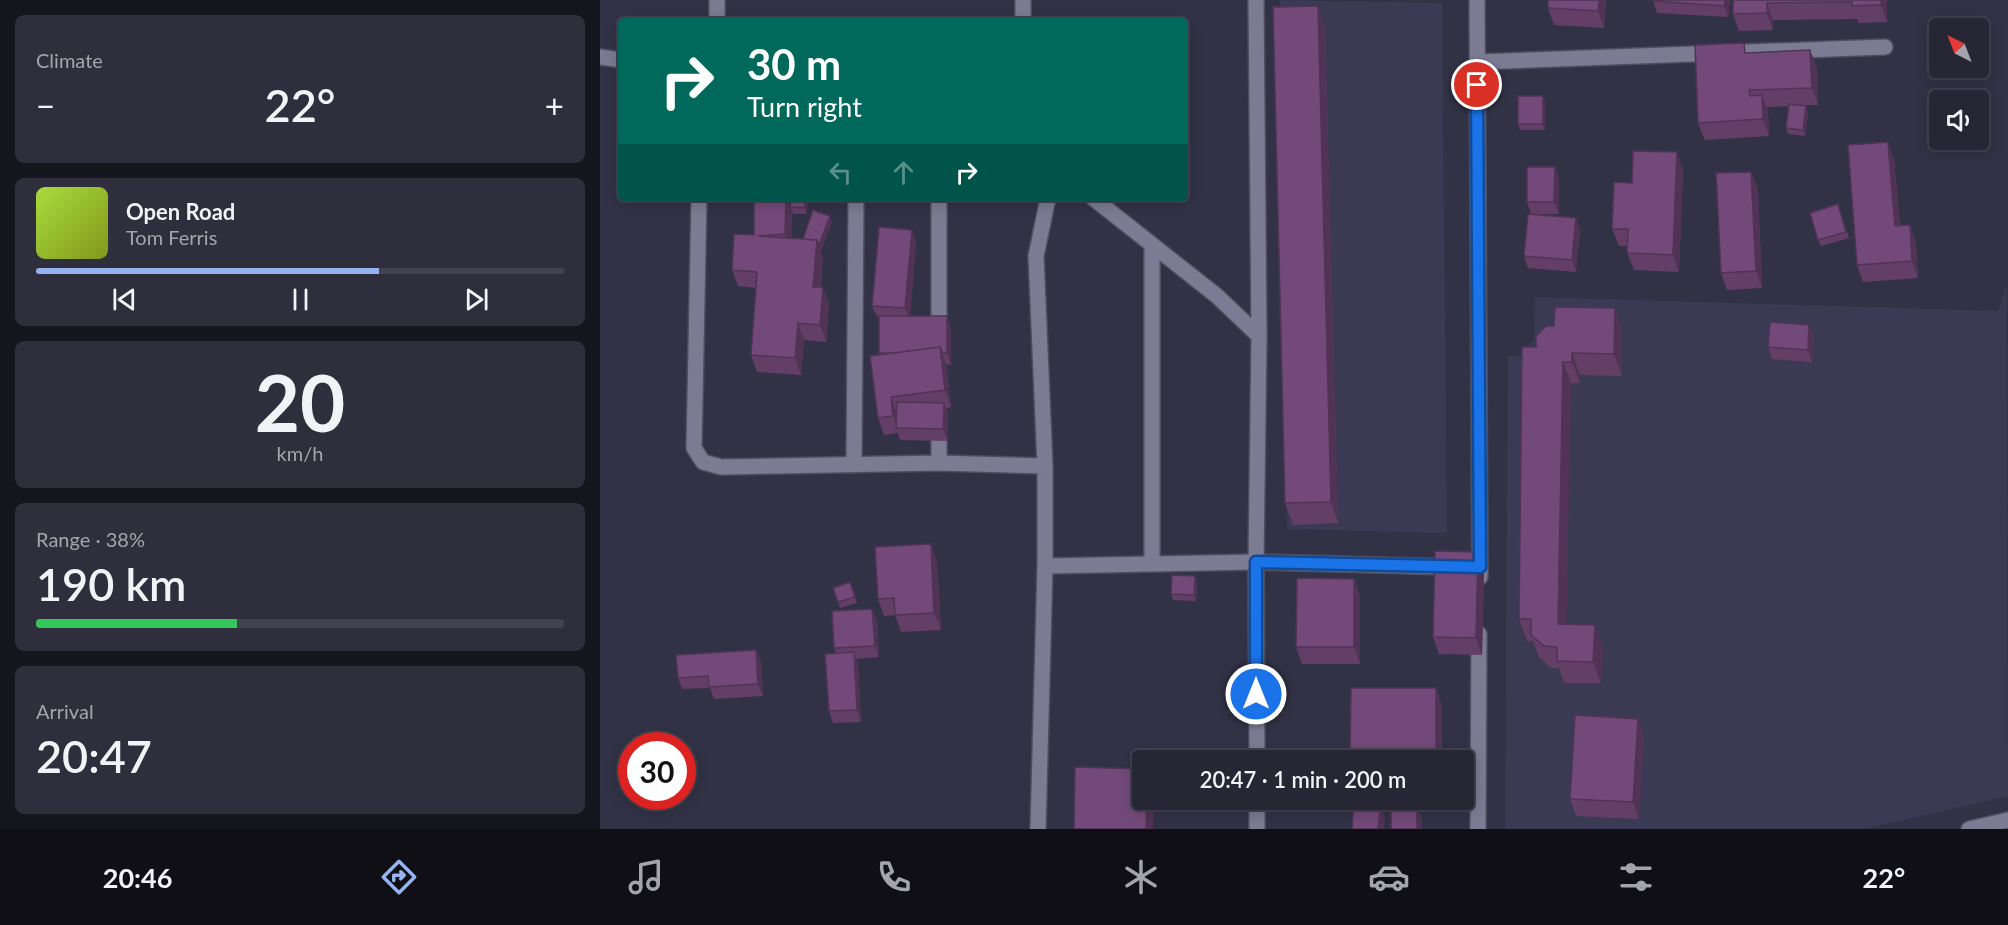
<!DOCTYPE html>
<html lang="en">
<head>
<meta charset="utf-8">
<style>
  :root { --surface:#262634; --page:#2e2e3c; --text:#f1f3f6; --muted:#a4a5ac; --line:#42434f; --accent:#95b2f1 }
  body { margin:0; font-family:Lato,sans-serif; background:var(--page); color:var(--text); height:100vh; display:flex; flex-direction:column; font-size:22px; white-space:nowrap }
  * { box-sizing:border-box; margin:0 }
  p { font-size:20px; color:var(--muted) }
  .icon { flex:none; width:33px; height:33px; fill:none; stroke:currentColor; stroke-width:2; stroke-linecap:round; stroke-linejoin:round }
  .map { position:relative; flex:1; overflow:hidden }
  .drawer { display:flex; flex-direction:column; gap:15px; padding:15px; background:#15151d; width:600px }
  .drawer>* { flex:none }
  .hud { position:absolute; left:18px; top:18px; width:570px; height:183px; border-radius:6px; box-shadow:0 3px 15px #0003,0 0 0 2px var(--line); background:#00695c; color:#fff; overflow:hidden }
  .needle { width:39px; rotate:318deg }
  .fabs { position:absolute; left:1329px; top:18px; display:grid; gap:12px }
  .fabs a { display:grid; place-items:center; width:60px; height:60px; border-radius:6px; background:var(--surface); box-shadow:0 3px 15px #0003,0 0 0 2px var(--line); font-size:30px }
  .speed { position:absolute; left:18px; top:732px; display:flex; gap:12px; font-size:30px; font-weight:700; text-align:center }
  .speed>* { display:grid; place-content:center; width:78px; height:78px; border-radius:50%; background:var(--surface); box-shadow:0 3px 15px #0003,0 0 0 2px var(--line); line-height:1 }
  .speed .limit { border:9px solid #d22; background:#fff; color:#111 }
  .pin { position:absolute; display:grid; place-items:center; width:51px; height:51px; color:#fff; margin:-26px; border:3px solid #fff; border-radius:50%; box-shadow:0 2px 6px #0007 }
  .me { position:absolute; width:66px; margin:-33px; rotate:0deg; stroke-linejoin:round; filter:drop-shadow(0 0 4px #0008) }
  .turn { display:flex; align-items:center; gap:21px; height:126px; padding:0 30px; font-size:27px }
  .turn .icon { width:78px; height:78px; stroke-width:2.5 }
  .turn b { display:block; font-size:42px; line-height:51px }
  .lanes { display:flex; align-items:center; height:57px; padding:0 30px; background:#0003; justify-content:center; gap:30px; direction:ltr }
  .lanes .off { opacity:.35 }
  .big { font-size:45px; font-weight:600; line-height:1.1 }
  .drawer .card { flex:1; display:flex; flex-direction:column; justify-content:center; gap:9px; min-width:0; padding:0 21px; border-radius:9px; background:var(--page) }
  .drawer .dial { align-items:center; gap:0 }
  .dial b { font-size:78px; line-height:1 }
  .song { display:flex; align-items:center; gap:18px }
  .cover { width:72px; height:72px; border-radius:9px; background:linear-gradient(135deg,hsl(80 70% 55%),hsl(70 70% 35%)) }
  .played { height:6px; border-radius:3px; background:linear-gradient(90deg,var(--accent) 65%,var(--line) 65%) }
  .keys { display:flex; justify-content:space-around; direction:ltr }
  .heat { display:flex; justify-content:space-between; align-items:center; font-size:33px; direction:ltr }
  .charge { height:9px; border-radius:4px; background:linear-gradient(90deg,#34c759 38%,var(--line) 0) }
  .trip { position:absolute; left:532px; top:750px; width:342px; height:60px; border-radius:6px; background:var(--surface); box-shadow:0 3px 15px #0003,0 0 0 2px var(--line); font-weight:600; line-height:60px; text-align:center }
  .tabs { display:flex; height:96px; justify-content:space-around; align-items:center; background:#0f0f15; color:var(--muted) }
  .tabs .icon { width:42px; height:42px }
  .tabs .on { color:var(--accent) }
  .tabs b { font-size:27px; color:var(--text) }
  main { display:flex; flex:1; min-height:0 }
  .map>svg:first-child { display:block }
</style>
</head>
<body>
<main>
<section class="drawer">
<div class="card"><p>Climate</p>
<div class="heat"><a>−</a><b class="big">22°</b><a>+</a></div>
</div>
<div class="card">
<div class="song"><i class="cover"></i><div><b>Open Road</b><p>Tom Ferris</p></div></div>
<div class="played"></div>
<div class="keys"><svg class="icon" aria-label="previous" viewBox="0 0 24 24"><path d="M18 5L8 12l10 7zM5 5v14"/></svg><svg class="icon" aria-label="pause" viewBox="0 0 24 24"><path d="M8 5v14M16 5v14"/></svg><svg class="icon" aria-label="next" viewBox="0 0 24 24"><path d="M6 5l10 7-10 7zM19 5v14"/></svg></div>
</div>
<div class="card dial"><b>20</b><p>km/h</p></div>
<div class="card"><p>Range · 38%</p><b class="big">190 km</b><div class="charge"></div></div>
<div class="card"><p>Arrival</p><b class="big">20:47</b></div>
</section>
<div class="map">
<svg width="1408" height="829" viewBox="0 0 1408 829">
  <rect width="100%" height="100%" fill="#323246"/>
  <path fill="#3a3a54" d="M680,0L842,3L847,533L687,529Z
    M1407,285L1408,796L1264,829H905L908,356H920L934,340L935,297L1398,311Z"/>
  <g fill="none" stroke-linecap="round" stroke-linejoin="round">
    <g stroke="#4e4d5f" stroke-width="18">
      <path id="minor" d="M656,0L659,336
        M117,21V0
        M423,21V0
        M877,62L1285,47
        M99,198L94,448L103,462L121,467L339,463L445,466
        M339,198V337
        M552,245V563
        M339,421V463
        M254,465L256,198
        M445,566L656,562L657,760
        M657,800V829
        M438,829L445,566V466L436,256L448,198
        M1369,829L1408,820"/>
    </g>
    <g stroke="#4e4d5f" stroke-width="18">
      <path id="secondary" d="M877,0L880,577
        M0,57L21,60
        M493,198L617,296L659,336L656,562L853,567
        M878,829L879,634"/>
    </g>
    <use href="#minor" stroke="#7b7b93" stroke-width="15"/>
    <use href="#secondary" stroke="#7b7b93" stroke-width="15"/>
  </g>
  <path fill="#633f68" d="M1006,0L1004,28L954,25L948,8Z
    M1053,0H1130L1128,17L1057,13Z
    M1133,0H1287V22L1258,23L1257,19L1173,20V30L1139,31L1133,14Z
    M725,27L738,523L693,525L685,503Z
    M1148,53L1217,67L1218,105H1203L1208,112L1205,136L1188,134L1186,128L1189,106L1167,107L1168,112L1169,136L1105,140L1098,123Z
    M943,96L945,102V130H920L918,124Z
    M1294,159L1300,226L1310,225L1316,242L1318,278L1263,282L1257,265Z
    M955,167L959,179V214H932L980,230L976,272L928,268L924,256L931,214L927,202Z
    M1083,169L1079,272L1034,270L1027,253L1028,246H1019L1012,229L1032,183Z
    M1151,172L1158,189L1162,288L1127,290L1121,273Z
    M154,198H208L207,214H193L192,211V238L203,239L232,222L221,251L223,257L221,287L229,304L226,342L204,340L201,375L157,372L151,355L156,288L138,286L132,270L154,235Z
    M1238,204L1249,238L1221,246L1218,240Z
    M316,241L310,316L351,328V365L346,364L351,407L346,408L348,414V441L300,440L298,433L284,435L278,418L279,318L277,317L272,306Z
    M1015,308L1022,330V376L980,375V383H971L966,624L1003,646L1001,683H964L959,668H951L939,657L933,641H927L919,619L936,347L954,326Z
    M1209,325L1214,337L1212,362L1172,359L1168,347Z
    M878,552L884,569L882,655L839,654L833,637Z
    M337,561L341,630L301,632L295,615L284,616L278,599Z
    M754,579L760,596V664H702L696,647Z
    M250,582L257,603L240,608L233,588Z
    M597,582L596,601L573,600L571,594Z
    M277,620L279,657L256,659L258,664L261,722L233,723L229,711L236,653L234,648Z
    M161,661L163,696L114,699L110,688L82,689L78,678Z
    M1038,719L1044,736L1039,819L976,816L970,799Z"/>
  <path fill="#503355" d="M999,0H1006L1004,28L998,11Z
    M1125,0H1130L1128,17L1124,6Z
    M1281,0H1287V22L1281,5Z
    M1167,3L1173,20V30L1167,13Z
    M718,6L725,27L738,523L731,502Z
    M1210,50L1217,67L1218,105L1212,88Z
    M1162,95L1168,112L1169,136L1163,119Z
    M943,96L945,102V130L943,124Z
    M1206,106L1208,112L1205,136L1203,130Z
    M1288,142L1294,159L1301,243L1295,226Z
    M1077,152L1083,169L1079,272L1073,255Z
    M955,167L959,179V214L954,202Z
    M1151,172L1158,189L1162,288L1156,271Z
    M186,198H192L190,207L192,211V251L185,234Z
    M205,198H208L207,214L205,208Z
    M230,216L232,222L221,251L223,257L219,304L213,287L217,240Z
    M976,218L980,230L976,272L972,260Z
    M1310,225L1316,242L1318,278L1312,261Z
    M312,230L316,241L310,320L305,308Z
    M223,287L229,304L226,342L220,325Z
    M1015,308L1022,330V376L1014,354Z
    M347,316L351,328V365L347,354Z
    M198,323L204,340L201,375L195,358Z
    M1209,325L1214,337L1212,362L1208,350Z
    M340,347L346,364L351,407L345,390Z
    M972,353L980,375V383L972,362Z
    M963,362L971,383L966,646L958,624Z
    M291,397L297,414L298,428L293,416Z
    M344,403L348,414V441L343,429Z
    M331,544L337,561L341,630L334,613Z
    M878,552L884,569L882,655L876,638Z
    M595,576L597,582L596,601L594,595Z
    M754,579L760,596V664L754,647Z
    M272,609L277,620L279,657L275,646Z
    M995,625L1003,646L1001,683L993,662Z
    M156,650L161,661L163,696L158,684Z
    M254,652L258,664L261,722L257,710Z
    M836,688L842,705V760H836Z
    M1038,719L1044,736L1039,819L1033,802Z
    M547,800H554L553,829H546Z
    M781,805L785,817L784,829H778Z
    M817,806L822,818V829H817Z"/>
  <path fill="#734979" stroke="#503355" stroke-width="1.5" d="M948,0H999L998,11L948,8Z
    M1053,0H1125L1124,6L1053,1Z
    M1133,0H1281V5L1252,6V2L1167,3V13L1133,14Z
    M718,6L731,502L685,503L673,7Z
    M1144,43L1145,53L1210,50L1212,88L1149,90L1150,96L1162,95L1163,119L1098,123L1095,45Z
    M918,96H943V124H918Z
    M1189,104L1206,106L1203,130L1186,128Z
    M1288,142L1295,226L1310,225L1312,261L1257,265L1248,145Z
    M1033,151L1077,152L1073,255L1027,253L1028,229H1012L1014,182L1032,183Z
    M927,167H955L954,202H927Z
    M1151,172L1156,271L1121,273L1116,173Z
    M154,198H186L185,234L158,236L217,240L213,287H223L220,325L198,323L195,358L151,355L157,272L132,270L134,234L154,235Z
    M191,198H205V208L190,207Z
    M1238,204L1246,232L1218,240L1210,213Z
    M213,210L230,216L219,245L217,240L203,239Z
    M928,214L976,218L972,260L924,256Z
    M279,227L312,230L305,308L272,306Z
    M955,307L1015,308L1014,354L972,353V362H963L958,624L995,625L993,662L957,661V647L944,646L931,635V619H919L922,347H936V336L946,326H954Z
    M279,316H347V354L342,352L340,347L293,353H279Z
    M1170,322L1209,325L1208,350L1168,347Z
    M340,347L345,390L291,397L293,416L278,418L270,356Z
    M297,402L344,403L343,429L296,428Z
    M331,544L334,613L295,615L294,598L278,599L275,547Z
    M835,551L878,552L876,638L833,637Z
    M572,575L595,576L594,595L571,594Z
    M697,578L754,579V647H696Z
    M250,582L255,597L238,602L233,588Z
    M272,609L275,646L234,648L232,611Z
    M156,650L158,684L109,687L108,676L78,678L76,655Z
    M254,652L257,710L229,711L225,654Z
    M751,688H836V760H750Z
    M975,715L1038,719L1033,802L970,799Z
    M711,752L714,760H699L698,758Z
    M475,767L543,769V800H547L546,829H474Z
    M754,802L781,805L778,829H752Z
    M791,805L817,806V829H791Z"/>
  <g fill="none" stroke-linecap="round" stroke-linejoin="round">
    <g stroke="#114b97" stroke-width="15">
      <path id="route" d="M656,694V562L880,567L877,85"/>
    </g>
    <use href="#route" stroke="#1a73e8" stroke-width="10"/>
  </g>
</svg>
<div class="fabs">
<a><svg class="needle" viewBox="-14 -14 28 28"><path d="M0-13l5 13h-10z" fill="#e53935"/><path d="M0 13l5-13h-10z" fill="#a4a5ac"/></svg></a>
<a><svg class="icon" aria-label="sound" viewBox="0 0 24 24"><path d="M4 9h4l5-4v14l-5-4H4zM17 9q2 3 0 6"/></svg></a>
</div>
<div class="speed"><div class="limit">30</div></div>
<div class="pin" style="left:877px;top:85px;background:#d93025"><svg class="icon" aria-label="arrive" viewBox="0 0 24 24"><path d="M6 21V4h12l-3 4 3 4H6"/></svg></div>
<svg class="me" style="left:656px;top:694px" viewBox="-20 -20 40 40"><circle r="17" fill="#1a73e8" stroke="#fff" stroke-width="3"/><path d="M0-11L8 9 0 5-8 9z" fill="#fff"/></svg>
<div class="trip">20:47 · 1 min · 200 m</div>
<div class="hud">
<div class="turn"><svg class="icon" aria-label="right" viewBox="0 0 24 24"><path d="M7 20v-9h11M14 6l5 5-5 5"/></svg><div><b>30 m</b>Turn right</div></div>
<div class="lanes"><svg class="icon off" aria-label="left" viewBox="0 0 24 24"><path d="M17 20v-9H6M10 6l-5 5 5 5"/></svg><svg class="icon off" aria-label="ahead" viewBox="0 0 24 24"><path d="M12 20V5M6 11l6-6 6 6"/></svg><svg class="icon" aria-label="right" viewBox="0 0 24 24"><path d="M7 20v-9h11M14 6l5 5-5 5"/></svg></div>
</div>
</div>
</main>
<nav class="tabs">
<b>20:46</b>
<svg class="icon on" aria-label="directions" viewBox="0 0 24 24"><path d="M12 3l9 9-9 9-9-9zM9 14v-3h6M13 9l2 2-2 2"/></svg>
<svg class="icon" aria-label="music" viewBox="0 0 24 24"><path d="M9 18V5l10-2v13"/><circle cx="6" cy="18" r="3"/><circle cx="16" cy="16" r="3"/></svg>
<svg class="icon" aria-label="phone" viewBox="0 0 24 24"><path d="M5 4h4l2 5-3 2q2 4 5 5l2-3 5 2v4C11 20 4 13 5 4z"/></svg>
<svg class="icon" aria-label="climate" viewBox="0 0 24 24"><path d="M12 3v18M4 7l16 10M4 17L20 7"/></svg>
<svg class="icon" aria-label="car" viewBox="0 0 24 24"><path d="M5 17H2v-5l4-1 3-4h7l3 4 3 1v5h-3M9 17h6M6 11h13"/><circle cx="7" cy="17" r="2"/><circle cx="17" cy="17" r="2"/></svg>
<svg class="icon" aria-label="filters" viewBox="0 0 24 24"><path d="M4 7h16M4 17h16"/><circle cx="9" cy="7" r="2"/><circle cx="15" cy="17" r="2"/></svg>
<b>22°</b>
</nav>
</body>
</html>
